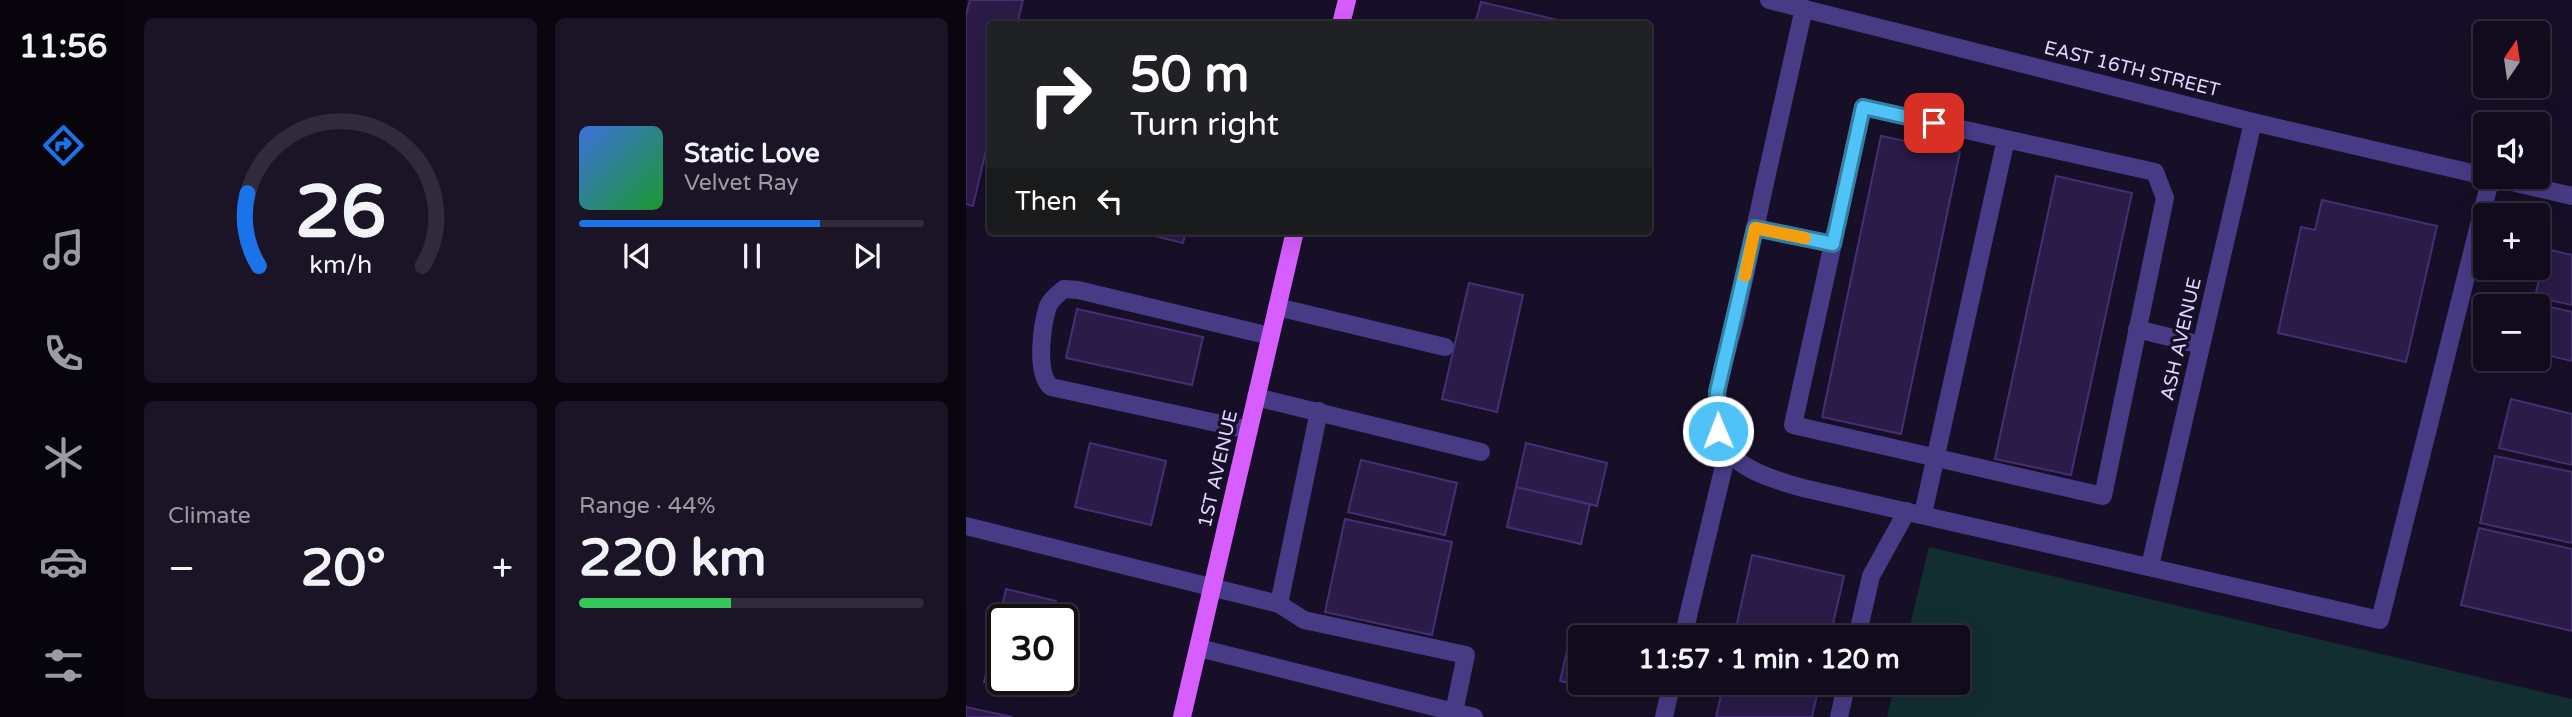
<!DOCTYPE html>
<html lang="en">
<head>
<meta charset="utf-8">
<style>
  :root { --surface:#110b1d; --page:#1a1426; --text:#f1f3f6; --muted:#9c9ba4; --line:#302b3b; --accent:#1a73e8 }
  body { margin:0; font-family:"Varela Round",sans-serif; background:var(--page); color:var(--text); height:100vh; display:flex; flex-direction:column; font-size:26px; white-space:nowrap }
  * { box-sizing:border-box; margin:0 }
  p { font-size:23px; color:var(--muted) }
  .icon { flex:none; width:38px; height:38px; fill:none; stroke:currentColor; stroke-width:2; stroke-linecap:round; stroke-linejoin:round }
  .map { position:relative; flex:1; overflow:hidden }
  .details { display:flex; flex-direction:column; gap:18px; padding:18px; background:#090610; width:840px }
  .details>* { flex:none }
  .top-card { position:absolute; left:21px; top:21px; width:665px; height:214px; border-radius:7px; box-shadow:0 7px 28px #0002,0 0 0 2px var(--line); background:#202124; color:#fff; overflow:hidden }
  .needle { width:46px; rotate:13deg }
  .tools { position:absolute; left:1507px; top:21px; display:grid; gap:14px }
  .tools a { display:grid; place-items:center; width:77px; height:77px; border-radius:7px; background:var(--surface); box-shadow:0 7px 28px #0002,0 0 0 2px var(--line); font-size:35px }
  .speed { position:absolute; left:21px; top:604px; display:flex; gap:14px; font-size:35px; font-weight:700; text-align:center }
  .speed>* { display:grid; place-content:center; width:91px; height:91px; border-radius:50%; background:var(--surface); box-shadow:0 7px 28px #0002,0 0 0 2px var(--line); line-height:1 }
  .speed .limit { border:4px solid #111; border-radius:10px; background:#fff; color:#111 }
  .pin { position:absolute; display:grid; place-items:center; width:60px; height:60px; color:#fff; margin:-30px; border-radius:14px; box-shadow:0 4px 10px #0006 }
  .me { position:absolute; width:77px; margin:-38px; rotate:359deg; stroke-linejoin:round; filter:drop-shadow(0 0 5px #0008) }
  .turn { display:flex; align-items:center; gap:24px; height:147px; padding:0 28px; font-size:32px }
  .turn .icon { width:91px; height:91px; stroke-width:2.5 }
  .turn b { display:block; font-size:49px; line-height:60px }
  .then { display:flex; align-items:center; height:66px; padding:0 28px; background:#0003; gap:14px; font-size:26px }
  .big { font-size:52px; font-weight:800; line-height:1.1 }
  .details .widget { flex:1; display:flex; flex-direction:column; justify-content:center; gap:10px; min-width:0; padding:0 24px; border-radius:10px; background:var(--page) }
  .details .dial { align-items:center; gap:0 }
  .dial svg { height:182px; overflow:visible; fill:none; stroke:var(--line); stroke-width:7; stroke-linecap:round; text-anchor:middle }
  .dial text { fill:var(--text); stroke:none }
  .song { display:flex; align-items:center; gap:21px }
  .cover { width:84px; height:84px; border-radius:10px; background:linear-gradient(135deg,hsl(220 70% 55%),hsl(130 70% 35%)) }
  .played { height:7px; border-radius:4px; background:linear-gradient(90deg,var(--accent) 70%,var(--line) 70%) }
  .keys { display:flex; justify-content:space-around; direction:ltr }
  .heat { display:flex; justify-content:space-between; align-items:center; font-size:38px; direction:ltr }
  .charge { height:10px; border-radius:5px; background:linear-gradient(90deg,#34c759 44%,var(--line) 0) }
  .details .tiles { flex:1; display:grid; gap:18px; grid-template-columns:repeat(2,1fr) }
  .trip { position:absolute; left:602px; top:625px; width:402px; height:70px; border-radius:7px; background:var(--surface); box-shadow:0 7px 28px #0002,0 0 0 2px var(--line); font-weight:800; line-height:70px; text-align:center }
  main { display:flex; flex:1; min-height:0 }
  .menu { display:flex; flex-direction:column; width:126px; justify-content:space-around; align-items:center; background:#07040c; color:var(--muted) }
  .menu .icon { width:49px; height:49px }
  .menu .active { color:var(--accent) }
  .menu b { font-size:32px; color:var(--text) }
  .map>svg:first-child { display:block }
</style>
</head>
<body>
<main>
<nav class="menu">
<b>11:56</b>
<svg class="icon active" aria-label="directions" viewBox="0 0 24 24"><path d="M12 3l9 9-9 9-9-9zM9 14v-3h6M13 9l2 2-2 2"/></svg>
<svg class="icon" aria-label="music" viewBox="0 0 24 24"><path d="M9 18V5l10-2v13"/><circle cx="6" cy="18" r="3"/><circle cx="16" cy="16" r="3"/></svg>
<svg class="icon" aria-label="phone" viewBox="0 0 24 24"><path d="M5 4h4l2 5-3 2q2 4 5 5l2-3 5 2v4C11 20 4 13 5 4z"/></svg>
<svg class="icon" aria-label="climate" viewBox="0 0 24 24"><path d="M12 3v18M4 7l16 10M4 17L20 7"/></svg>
<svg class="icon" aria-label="car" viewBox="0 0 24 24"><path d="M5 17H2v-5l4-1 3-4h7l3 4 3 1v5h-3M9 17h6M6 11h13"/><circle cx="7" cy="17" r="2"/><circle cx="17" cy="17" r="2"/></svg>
<svg class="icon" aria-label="filters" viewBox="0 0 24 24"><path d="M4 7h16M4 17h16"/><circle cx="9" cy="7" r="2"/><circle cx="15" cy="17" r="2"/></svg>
</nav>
<section class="details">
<div class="tiles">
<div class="widget dial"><svg viewBox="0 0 100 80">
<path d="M14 69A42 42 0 1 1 86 69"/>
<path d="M14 69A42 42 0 0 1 9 37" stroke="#1a73e8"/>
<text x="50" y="56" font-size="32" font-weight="700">26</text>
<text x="50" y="72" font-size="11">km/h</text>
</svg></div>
<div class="widget">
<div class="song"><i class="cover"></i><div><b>Static Love</b><p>Velvet Ray</p></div></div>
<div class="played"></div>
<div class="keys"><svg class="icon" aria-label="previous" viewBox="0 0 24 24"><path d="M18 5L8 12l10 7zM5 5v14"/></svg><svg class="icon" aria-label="pause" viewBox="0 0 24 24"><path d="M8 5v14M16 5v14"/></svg><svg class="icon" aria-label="next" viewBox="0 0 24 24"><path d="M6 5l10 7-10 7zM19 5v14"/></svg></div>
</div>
<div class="widget"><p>Climate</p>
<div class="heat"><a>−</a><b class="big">20°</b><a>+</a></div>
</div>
<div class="widget"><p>Range · 44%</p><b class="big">220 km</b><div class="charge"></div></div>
</div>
</section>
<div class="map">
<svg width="1606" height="717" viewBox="0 0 1606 717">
  <rect width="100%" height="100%" fill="#170f27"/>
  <path fill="#122e31" d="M963,547L1606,699V717H921L929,683L992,682V637H941Z"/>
  <path fill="#2a1b48" stroke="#452e74" stroke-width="2" d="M4,0H57L51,24H24V133L7,206L0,204V15Z
    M515,2L609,24H509Z
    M915,136L994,152L935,434L856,417Z
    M1090,176L1166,193L1105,475L1029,459Z
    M1356,200L1471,226L1440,362L1312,333L1335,227L1349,230Z
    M168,231H220L217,243Z
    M1580,249L1606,255V305L1569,297Z
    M503,283L557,295L531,412L476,399Z
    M1567,303L1606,312V361L1572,353V306H1566Z
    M111,309L237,337L226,385L100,358Z
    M1545,399L1606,414V465L1533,448Z
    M124,443L200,461L185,525L109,507Z
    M560,443L641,463L631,506L550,487Z
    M1529,456L1606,472V543L1514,523Z
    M395,460L491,483L479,535L382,512Z
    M550,487L624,504L615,544L541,527Z
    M379,519L486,542L466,635L359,612Z
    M1513,528L1606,549V631L1495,605Z
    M786,555L878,576L864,637H768Z
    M40,589L90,601L86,620H37V679H72L68,694L18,682Z
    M606,629L640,637H614V682H649L646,693L594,681Z
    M758,682H854L846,717H750Z
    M0,707L46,717H0Z"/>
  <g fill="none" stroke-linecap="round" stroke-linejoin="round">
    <path stroke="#473b86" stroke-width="18" d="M803,0L1287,122L1519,176
      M838,8C815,111 792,213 770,316C763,348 743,400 752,432C763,468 805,479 837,488L1414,620L1525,177
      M1524,177L1606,196
      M789,228L867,244
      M311,307L479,347
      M1171,329L1235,345
      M290,397L515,452
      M283,430L85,387C69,373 76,325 82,306C85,299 92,294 98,289L112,290L304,336
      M957,514L1040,139L1189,172L1199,198L1137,496L827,425L897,107L1040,139
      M0,526L313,604L353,411
      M1184,566L1287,122
      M313,604L338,620L500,655L488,712
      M717,637L762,449
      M891,637L905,576L941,511
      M233,648L508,717
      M698,717L706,682
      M873,717L881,682"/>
    <path stroke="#d75dff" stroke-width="18" d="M375,24L381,0
      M216,717L329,231"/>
  </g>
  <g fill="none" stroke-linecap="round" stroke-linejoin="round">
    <g stroke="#337fa1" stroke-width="18">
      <path id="route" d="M752,431L751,392L789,228L867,244L897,107L968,123"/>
    </g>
    <use href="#route" stroke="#4fc3f7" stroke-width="12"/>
    <path stroke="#f59e0b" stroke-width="12" d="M779,276L789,228L839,238"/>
  </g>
  <g text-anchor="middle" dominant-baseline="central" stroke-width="7" stroke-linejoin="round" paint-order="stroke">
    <g font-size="19" fill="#e0d5ff" stroke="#170f27">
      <text transform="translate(1166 69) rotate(14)">EAST 16TH STREET</text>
      <text transform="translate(1215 339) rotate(-77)">ASH AVENUE</text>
      <text transform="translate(252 469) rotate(-77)">1ST AVENUE</text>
    </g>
  </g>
</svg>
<div class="tools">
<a><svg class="needle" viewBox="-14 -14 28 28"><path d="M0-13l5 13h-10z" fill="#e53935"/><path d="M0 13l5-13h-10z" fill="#9c9ba4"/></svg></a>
<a><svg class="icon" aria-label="sound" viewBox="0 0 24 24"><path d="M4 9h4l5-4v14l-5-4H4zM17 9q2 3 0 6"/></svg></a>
<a>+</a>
<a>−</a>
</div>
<div class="speed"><div class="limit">30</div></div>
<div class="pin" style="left:968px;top:123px;background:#d93025"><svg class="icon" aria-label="arrive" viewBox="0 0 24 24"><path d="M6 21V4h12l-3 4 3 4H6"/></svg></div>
<svg class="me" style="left:752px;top:431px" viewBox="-20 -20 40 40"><circle r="17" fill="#4fc3f7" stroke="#fff" stroke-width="3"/><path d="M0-11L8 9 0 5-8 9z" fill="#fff"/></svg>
<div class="trip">11:57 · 1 min · 120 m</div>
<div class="top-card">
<div class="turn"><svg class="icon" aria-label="right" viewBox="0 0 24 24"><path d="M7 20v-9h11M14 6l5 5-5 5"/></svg><div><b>50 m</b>Turn right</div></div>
<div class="then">Then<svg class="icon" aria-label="left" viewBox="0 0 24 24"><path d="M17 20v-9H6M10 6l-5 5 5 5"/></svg></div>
</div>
</div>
</main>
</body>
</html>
